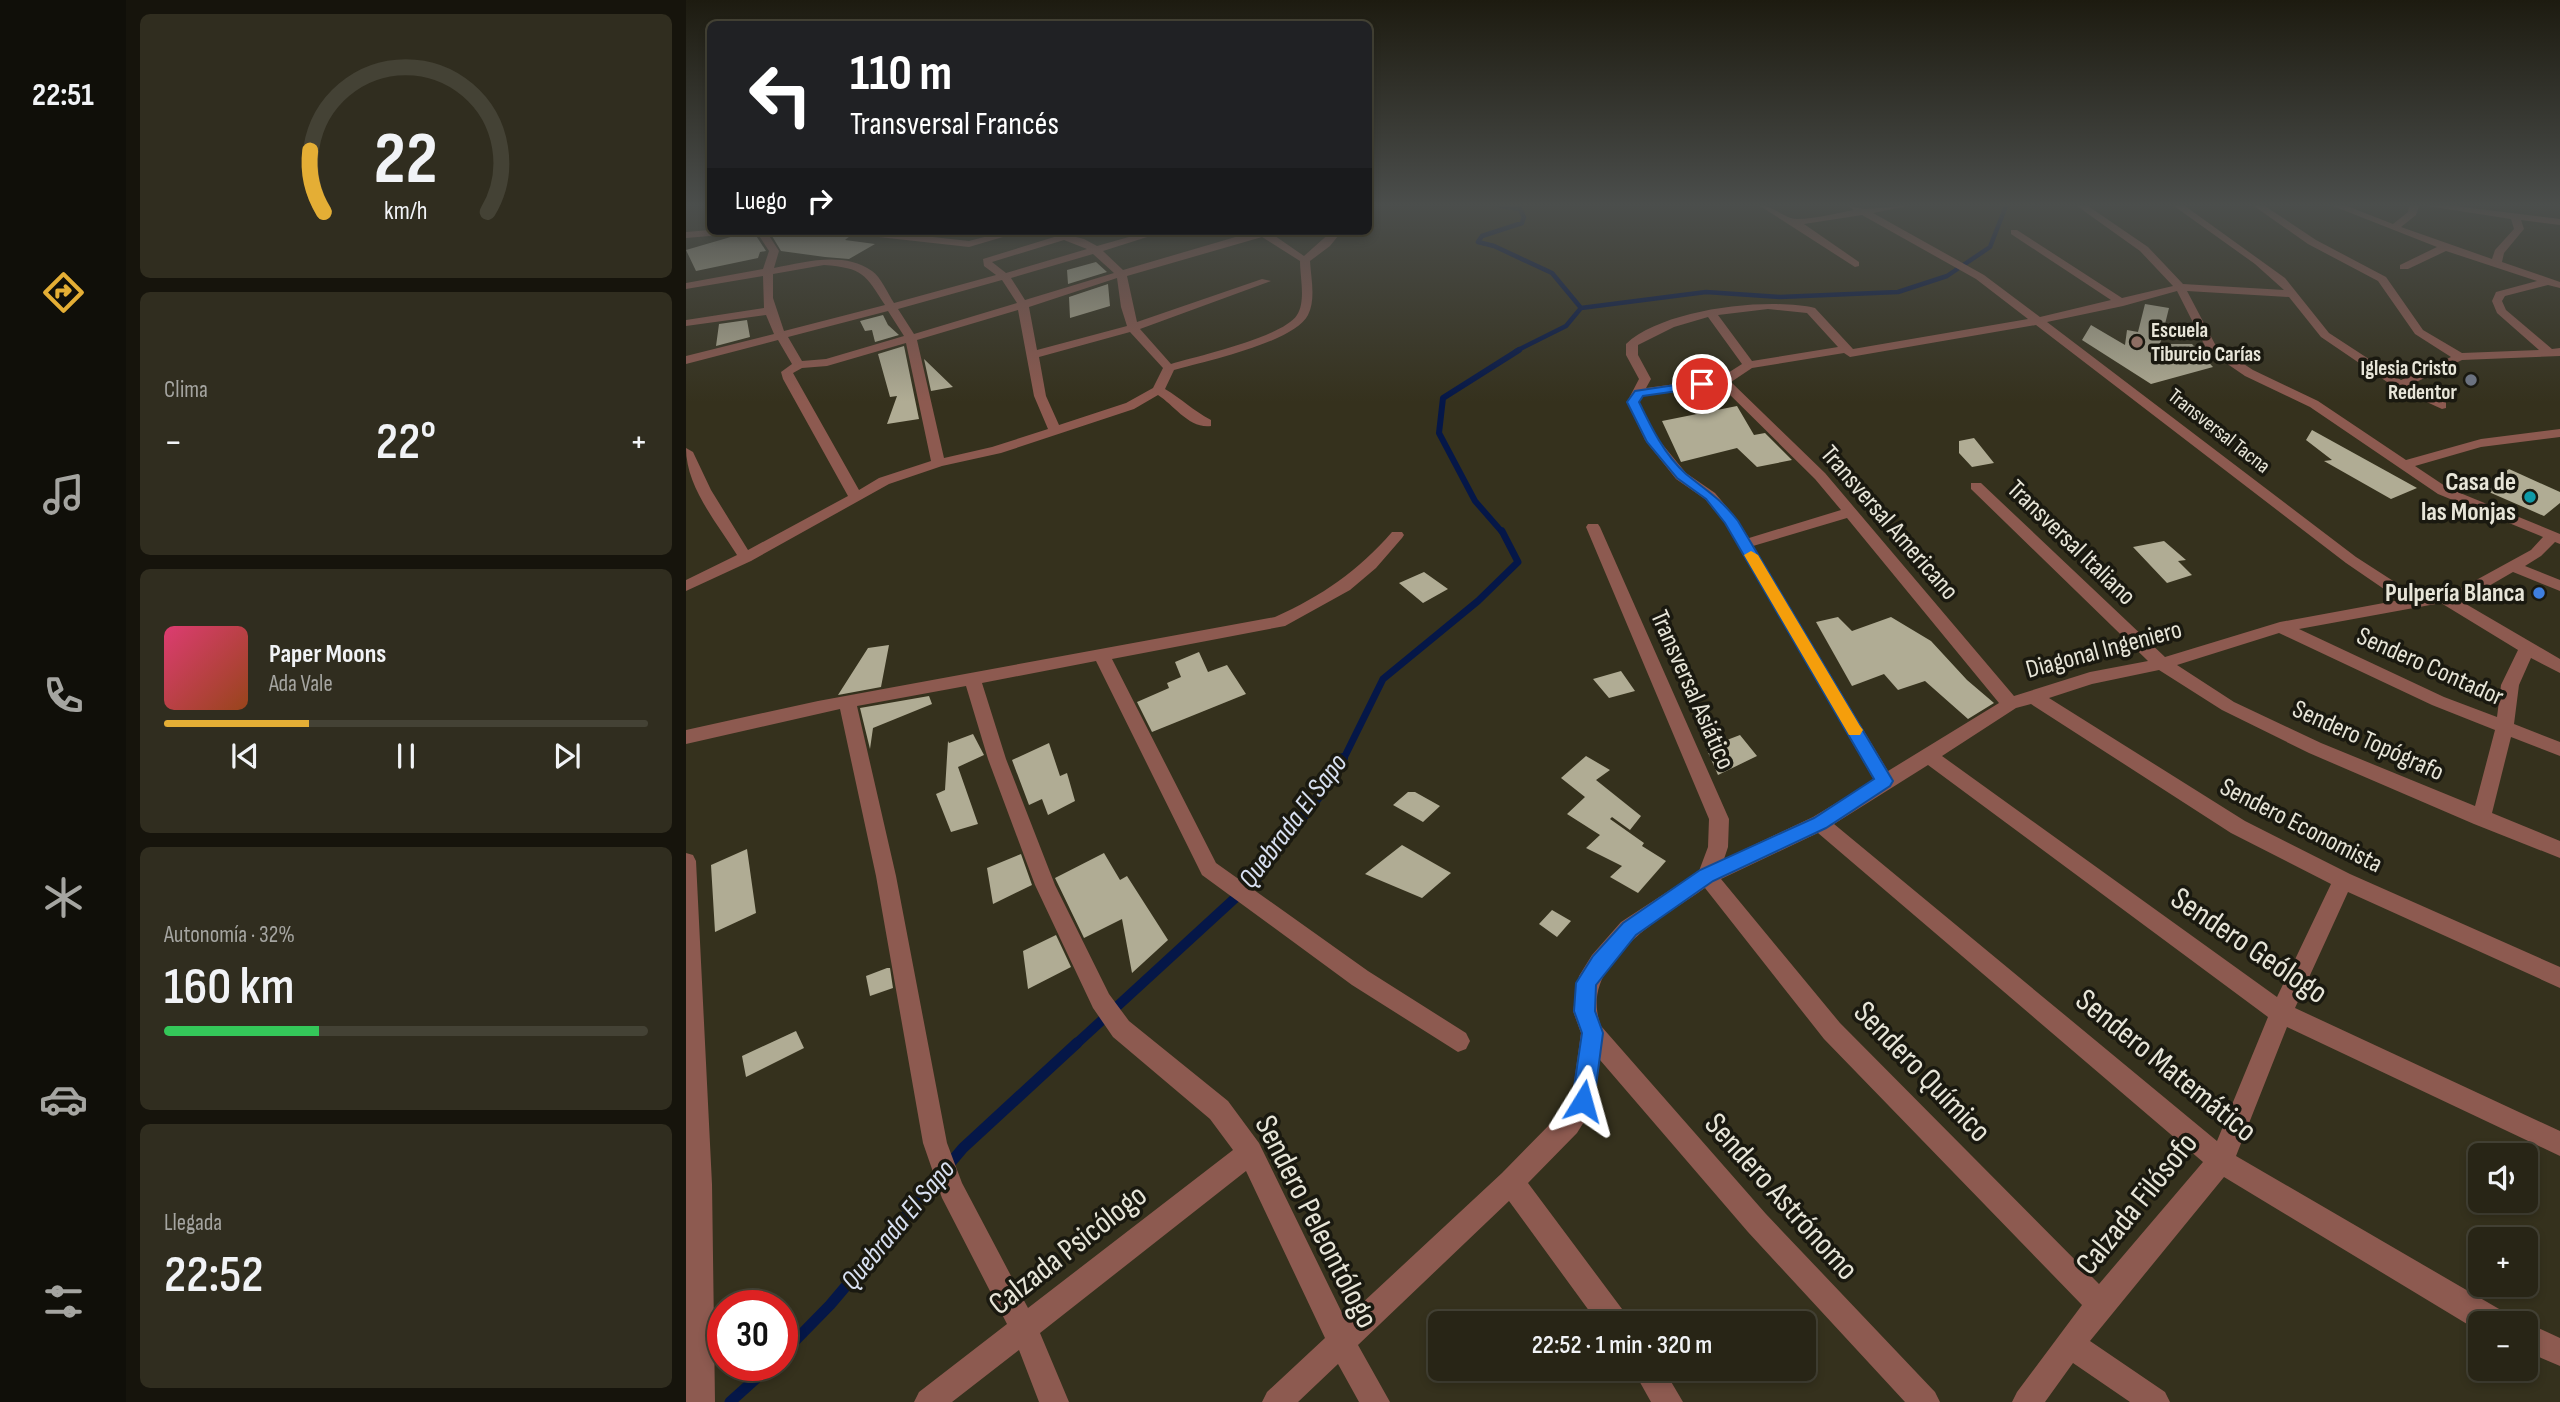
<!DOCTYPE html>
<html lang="es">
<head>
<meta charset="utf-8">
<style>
  :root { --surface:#282516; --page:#302d1f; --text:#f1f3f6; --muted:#a5a5a1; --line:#444235; --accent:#e4ae35 }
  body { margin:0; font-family:"Sofia Sans Condensed",sans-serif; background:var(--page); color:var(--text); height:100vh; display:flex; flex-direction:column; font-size:26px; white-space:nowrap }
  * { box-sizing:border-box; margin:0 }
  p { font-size:23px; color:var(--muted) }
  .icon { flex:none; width:38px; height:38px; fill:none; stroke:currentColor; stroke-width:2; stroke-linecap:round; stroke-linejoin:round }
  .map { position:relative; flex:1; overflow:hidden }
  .side { display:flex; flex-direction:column; gap:14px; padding:14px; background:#16140c; width:560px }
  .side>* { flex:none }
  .hud { position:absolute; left:21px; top:21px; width:665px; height:214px; border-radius:10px; box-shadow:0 4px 10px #0003,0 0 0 2px var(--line); background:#202124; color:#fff; overflow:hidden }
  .buttons { position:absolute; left:1782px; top:1143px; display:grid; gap:14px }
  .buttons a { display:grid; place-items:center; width:70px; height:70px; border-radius:10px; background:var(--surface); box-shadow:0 4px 10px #0003,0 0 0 2px var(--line); font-size:35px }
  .speed { position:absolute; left:21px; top:1290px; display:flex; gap:14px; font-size:35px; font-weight:700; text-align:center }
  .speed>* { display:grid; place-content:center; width:91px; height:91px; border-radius:50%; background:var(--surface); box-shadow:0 4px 10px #0003,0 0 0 2px var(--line); line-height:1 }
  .speed .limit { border:10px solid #d22; background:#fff; color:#111 }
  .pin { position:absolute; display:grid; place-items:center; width:60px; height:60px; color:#fff; margin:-30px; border:4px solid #fff; border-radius:50%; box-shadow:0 2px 7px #0007 }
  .me { position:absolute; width:77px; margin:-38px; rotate:8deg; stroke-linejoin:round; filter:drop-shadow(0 0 5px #0008) }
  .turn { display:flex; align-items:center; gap:24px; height:147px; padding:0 28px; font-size:32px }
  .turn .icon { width:91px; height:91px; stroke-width:2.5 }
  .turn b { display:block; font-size:49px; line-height:60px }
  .then { display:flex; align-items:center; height:66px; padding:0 28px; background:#0003; gap:14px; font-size:26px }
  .big { font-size:52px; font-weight:600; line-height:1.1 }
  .side .card { flex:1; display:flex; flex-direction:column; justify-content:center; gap:10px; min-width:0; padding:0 24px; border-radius:10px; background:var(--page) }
  .side .dial { align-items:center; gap:0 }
  .dial svg { height:182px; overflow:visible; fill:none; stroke:var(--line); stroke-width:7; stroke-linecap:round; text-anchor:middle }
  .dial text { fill:var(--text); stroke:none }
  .song { display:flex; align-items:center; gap:21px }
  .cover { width:84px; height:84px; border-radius:10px; background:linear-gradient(135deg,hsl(340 70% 55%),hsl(20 70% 35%)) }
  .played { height:7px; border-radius:4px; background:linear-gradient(90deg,var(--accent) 30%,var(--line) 30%) }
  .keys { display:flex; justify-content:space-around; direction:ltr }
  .heat { display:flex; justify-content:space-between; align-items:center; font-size:38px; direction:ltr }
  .charge { height:10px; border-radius:5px; background:linear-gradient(90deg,#34c759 32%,var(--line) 0) }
  .trip { position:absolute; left:742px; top:1311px; width:388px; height:70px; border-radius:10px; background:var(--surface); box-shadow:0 4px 10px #0003,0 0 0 2px var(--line); font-weight:600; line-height:70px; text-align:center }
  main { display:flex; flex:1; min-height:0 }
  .tabs { display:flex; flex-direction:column; width:126px; justify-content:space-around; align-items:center; background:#100f09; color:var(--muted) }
  .tabs .icon { width:49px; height:49px }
  .tabs .selected { color:var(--accent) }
  .tabs b { font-size:32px; color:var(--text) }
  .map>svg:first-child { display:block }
</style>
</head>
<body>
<main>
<nav class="tabs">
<b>22:51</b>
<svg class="icon selected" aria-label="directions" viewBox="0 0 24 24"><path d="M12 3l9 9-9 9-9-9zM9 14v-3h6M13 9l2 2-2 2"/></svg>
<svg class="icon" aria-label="music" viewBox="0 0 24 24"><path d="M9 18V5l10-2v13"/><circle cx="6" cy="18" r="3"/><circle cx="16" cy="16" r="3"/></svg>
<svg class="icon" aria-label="phone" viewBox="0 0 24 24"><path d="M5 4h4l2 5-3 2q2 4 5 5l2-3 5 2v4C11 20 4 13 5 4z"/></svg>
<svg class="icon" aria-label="climate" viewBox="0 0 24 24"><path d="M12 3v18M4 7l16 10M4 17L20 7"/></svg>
<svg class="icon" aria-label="car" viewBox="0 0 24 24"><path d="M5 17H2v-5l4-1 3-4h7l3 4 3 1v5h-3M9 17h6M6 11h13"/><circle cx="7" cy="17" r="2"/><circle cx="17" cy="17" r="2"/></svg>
<svg class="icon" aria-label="filters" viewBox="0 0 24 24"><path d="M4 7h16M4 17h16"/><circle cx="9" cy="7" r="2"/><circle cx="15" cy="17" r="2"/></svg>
</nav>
<section class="side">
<div class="card dial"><svg viewBox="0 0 100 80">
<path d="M14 69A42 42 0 1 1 86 69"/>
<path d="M14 69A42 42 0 0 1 8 42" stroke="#e4ae35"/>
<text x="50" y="56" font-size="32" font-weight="700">22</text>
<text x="50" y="72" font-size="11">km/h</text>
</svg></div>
<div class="card"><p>Clima</p>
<div class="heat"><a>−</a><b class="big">22°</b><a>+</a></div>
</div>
<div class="card">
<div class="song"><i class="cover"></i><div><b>Paper Moons</b><p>Ada Vale</p></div></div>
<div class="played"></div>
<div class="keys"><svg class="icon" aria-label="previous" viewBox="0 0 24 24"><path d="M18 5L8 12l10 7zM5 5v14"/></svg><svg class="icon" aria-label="pause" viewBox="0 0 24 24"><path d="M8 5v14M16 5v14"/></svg><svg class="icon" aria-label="next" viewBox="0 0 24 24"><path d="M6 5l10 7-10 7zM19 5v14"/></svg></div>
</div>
<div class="card"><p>Autonomía · 32%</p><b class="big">160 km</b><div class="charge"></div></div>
<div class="card"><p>Llegada</p><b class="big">22:52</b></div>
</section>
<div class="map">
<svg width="1874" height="1402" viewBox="0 0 1874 1402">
  <rect width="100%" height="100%" fill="#35311d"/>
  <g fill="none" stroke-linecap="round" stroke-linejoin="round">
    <path stroke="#051748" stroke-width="4.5" d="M815,206L834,209L838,217L836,223L796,236L792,242L808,246L866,273L895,308
      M895,308L1020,292L1094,297L1212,292L1261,276L1304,247L1320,206
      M830,351L880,326L895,308"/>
    <path stroke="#051748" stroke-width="6" d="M817,533L789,501L753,433L757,398L833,350"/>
    <path stroke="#051748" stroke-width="7" d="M657,760L697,679L792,601L832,562L816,531"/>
    <path stroke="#051748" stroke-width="10" d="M389,1045L571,878L650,773L657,758"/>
    <path stroke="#051748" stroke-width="11" d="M96,1354L144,1305L277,1148L391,1043
      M44,1402L85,1365"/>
  </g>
  <path fill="#b0ac94" d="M54,231H67L80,251L74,252L72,258L10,271L0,250L48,236Z
    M83,231H159L164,236L159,240L189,244L163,259L139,257L95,251Z
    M410,262L421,272L382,284L381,270Z
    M422,284L424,306L384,318L383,297Z
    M1459,304L1483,308L1474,344H1506L1527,367L1465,384L1396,340L1405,325L1439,345L1441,330L1452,332Z
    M197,315L202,325L213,335L189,342L186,330L179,331L174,321Z
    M61,320L64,337L30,346L33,324Z
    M218,346L233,419L201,424L211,396L204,397L192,354Z
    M238,359L267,387L245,391Z
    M1051,406L1068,435L1079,433L1106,460L1071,467L1051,448L995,462L976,421Z
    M1626,430L1731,488L1705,499L1638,461L1646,460L1620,440Z
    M1288,438L1308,463L1286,467L1273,453V441Z
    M1823,469L1874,492V503L1858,516L1796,489Z
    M1478,541L1500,560L1492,561L1506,575L1481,583L1447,547Z
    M738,572L762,589L737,603L713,583Z
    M1152,617L1166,631L1205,617L1245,641L1281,680L1308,703L1282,719L1239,681L1212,690L1198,674L1166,686L1130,622Z
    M203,645L195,687L152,695L182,648Z
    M513,652L522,672L541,665L560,694L466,732L451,702L483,688L481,683L495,677L489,662Z
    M935,671L949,691L923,698L907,679Z
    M243,696L246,704L187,728L184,749L174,708Z
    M287,734L298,755L272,767L292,824L265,832L250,794L259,790L262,741L263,743Z
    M1054,735L1071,756L1032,775L1020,748Z
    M363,743L374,776L381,773L389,801L362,815L356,799L343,805L326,760Z
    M900,756L924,770L910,780L955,816L944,830L926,817L924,819L958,843L956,846L980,861L952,893L924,877L936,866L900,848L914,835L881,814L899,797L875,778Z
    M722,792H729L754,806L737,822L707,805Z
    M716,845L765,873L736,898L679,874Z
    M61,849L70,913L29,932L25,865Z
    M418,853L434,880L441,876L482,940L446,973L436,919L398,938L369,878Z
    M335,854L346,885L307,904L301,868Z
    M866,910L885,921L871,937L853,924Z
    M370,935L385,967L342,989L337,951Z
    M201,968H204L207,988L184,996L180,976Z
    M110,1031L118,1048L60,1077L56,1056Z"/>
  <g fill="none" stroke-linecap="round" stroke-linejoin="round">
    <path fill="#8d5a50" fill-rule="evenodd" d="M1074,206C1089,206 1097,218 1111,219C1129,219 1150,213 1168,210L1162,206L1179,209L1221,206L1187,213L1298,275L1354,317L1425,300L1325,234V230H1331L1436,298L1487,286L1454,251L1391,206H1402L1462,247L1497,284L1598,290L1569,264L1488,206H1499L1599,278L1643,333L1715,380L1765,357L1729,334L1692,281L1622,244L1568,206H1579L1630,240L1700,277L1737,330L1776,353L1853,350L1811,313L1806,301L1810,292L1851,281L1760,251L1722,269H1714V265L1751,247L1647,206H1661L1707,224L1722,212L1723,206H1733L1730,215L1715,227L1806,259L1809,250L1828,229L1825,219L1741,206H1769L1874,219V225L1835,220L1838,229L1818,253L1816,262L1874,282V288L1862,285L1819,296L1816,301L1820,310L1866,349L1874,348V356L1776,360L1724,385L1760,402V408L1756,409L1710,388L1635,337L1603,297L1501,291L1530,346L1567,370L1632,401L1720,460L1795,439L1874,429V437L1795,447L1729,466L1762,488L1874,534V544L1869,542L1855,556L1839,566L1874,580V591L1827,572L1782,598L1773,600L1874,659V673L1845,658L1833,685L1828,724L1874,742V756L1825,737L1806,813L1874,841V858L1788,824L1623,753L1536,710L1473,670L1406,684L1363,698L1559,821L1664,874L1874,967V988L1662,892L1609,1008L1874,1131V1156L1601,1027L1550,1156L1820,1313L1824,1323H1794V1330L1781,1324L1538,1177L1404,1341L1479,1392L1484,1402H1444L1387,1363L1359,1402H1326L1331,1392L1396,1305L1138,1039L1019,888C975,919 891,963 915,1026L1080,1214L1249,1392L1254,1402H1219L1062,1232L914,1060L906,1109L891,1133L842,1183L939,1313L943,1323H912L823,1201L672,1345L704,1402H673L652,1364L612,1402H576L581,1392L639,1338L560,1171L354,1333L383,1402H353L333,1350L266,1402H228L233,1392L321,1324L256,1198L237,1143L190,876L154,709L0,744V730L132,701L589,617C636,596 672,571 706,532H716L718,535L716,538L690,568L664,590L599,626L426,659L530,863L682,971L780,1033L784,1041L780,1049L772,1052L666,985L516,875L410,661L296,683L320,759L369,885L423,994L443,1021L542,1101L573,1143L659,1319L816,1173L873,1115L886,1097L895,1033L887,1011L893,976L906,955L935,922L1013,871L1022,847L1023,819L900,527L902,524H912L914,527L1043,819L1042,847L1038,859L1127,817L1188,780L1039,523L1019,499L990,479L959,440L941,402L953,379L940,355V344C977,309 1081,297 1129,308L1167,349L1342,319L1290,279L1176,215L1118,224L1173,262V266L1169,267ZM1491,291L1521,350L1559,376L1624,407L1752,494L1857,537L1845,550L1772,590L1732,597L1670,557L1361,322L1437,306ZM1082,309L1121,313L1152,347L1066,361L1032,315ZM1022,317L1056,364L1034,378L960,388L965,379L952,355V345L988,327ZM1350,325L1660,563L1714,600L1594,622L1479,657L1295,483H1285V489L1462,661L1404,672L1328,696L1139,473L1045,382L1066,368L1158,353L1164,357ZM1034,385L1129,479L1155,510L1063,538L1050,518L1029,493L1000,473L972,439L953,402L956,396ZM1161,518L1313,703L1202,771L1067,546ZM1755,603L1832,650L1815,685L1811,717L1758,697L1613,629ZM1593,633L1746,705L1809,730L1789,806L1635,743L1548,702L1491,665ZM280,686L302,759L349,885L407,1008L427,1037L524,1119L547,1150L342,1308L276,1183L261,1143L210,876L171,706ZM1345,704L1545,833L1645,884L1591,997L1256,756L1330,708ZM1242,765L1582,1017L1531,1141L1148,824ZM1132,833L1517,1162L1413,1284L1154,1023L1035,879Z
      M24,230V231H52L47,234L0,238V232Z
      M70,231H80L93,251L88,268C120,262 157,251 186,271C195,277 202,294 208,303L310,275L298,266L297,259L378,234L398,239L411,246L464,231H480L417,251L437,270L570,231H582L618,256L646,231H656L644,246L624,261C625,278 630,299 622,315C609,342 517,362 488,370L479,389C496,399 506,410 525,420V426C503,429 488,405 472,395L448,409L315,453L256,466L203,484L65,561L0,591V580L51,555C31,523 0,487 0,448L7,452L25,490L62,550L162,496L97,379L95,372L106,364L92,340L0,364V356L88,334L80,315L0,326V320L78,308L77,276L0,289V283L77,269L83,251ZM576,237L614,261C614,277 620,301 611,315C597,337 512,356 485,364L454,329L585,281L576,279L451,322L441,276ZM378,240L401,249L320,273L306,262ZM407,254L428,273L339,300L325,278ZM138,265C177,268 179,274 199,305L98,331L87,298V274ZM431,278L435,307L441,326L351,350L343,307ZM316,280L331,303L228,334L212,309ZM332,310L348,396L362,429L306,447L258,458L231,340ZM202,311L218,336L140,359L116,361L102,337ZM444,332L477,368L467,388L440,403L373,425L360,396L353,357ZM220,343L245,461L193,478L173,490L107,373L116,368L141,366Z
      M161,231H192L283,241L321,231H337L283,247L166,234Z
      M0,853L7,855L10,861L26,1184L29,1402H0Z
      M1839,1322L1874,1338V1366L1839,1351V1323H1837Z
      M946,1368H977L997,1402H965Z"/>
  </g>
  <linearGradient id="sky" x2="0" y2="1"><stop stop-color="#1d1b10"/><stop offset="0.51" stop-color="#4b4e4c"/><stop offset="1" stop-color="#4b4e4c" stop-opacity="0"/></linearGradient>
  <rect width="1874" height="402" fill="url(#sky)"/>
  <path fill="#1a73e8" stroke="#114b97" stroke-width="2" d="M1016,381L1020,382V387L957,396L953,402C965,427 978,454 1000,474C1021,491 1034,498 1052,521L1207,781L1204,786L1140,828L1027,881L950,935L910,985L909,1011L917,1033L908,1101L905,1109L897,1112L889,1109L886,1101L896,1033L888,1011L890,983L907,956L937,923L1014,870L1128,818L1188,779L1039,523L1020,499L991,478L961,442L941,402L949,391Z"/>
  <path fill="#f59e0b" d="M1065,551L1072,555L1174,726L1177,730L1174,735H1163L1058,555Z"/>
  <circle fill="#8d6e63" stroke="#1a1910" stroke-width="2.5" cx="1451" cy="342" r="7"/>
  <circle fill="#6b7280" stroke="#1a1910" stroke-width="2.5" cx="1785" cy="380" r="7"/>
  <circle fill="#0f9aa8" stroke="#1a1910" stroke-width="2.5" cx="1844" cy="497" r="7"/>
  <circle fill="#3f7fe0" stroke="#1a1910" stroke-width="2.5" cx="1853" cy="593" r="7"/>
  <g text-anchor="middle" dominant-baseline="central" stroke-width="7" stroke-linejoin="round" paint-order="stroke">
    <g font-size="21" font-weight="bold" fill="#e7e5d8" stroke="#1a1910" text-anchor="start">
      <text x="1465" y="330">Escuela<tspan x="1465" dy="24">Tiburcio Carías</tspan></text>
      <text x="1771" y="368" text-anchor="end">Iglesia Cristo<tspan x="1771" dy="24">Redentor</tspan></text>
    </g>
    <g font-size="21" fill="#e7e5d8" stroke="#1a1910">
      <text transform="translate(1533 431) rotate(38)">Transversal Tacna</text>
    </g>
    <g font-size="26" font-weight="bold" fill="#e7e5d8" stroke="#1a1910" text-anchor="end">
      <text x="1830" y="482">Casa de<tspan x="1830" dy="30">las Monjas</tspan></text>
      <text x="1839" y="593">Pulpería Blanca</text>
    </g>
    <g font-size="26" fill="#e7e5d8" stroke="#1a1910">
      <text transform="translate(1203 523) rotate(49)">Transversal Americano</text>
      <text transform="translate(1385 543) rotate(44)">Transversal Italiano</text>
      <text transform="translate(1418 650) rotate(-15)">Diagonal Ingeniero</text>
      <text transform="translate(1744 667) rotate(24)">Sendero Contador</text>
      <text transform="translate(1006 690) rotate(66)">Transversal Asiático</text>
      <text transform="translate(1682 741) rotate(24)">Sendero Topógrafo</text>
      <text transform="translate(1615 826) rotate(27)">Sendero Economista</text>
    </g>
    <g font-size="28" font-style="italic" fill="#d9e1f2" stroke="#1a1910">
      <text transform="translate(607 821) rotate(-53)">Quebrada El Sapo</text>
      <text transform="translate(212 1225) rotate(-50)">Quebrada El Sapo</text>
    </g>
    <g font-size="32" fill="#e7e5d8" stroke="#1a1910">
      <text transform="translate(1563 946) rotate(34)">Sendero Geólogo</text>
      <text transform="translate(1480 1066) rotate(39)">Sendero Matemático</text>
      <text transform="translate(1236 1072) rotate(46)">Sendero Químico</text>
      <text transform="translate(1095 1197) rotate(48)">Sendero Astrónomo</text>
      <text transform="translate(1451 1204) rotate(-51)">Calzada Filósofo</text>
      <text transform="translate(630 1222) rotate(63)">Sendero Peleontólogo</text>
      <text transform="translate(382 1250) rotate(-38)">Calzada Psicólogo</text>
    </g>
  </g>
</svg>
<div class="buttons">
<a><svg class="icon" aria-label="sound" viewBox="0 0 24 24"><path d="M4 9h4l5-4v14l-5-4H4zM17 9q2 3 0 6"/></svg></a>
<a>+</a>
<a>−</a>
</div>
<div class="speed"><div class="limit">30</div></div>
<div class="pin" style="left:1016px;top:384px;background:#d93025"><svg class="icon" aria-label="arrive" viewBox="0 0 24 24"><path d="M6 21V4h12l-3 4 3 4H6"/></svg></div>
<svg class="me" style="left:897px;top:1101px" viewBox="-20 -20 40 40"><path d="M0-17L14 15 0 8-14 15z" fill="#1a73e8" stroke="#fff" stroke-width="4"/></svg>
<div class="trip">22:52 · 1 min · 320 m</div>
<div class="hud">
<div class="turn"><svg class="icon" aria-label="left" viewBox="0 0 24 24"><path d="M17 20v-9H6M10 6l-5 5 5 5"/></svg><div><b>110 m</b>Transversal Francés</div></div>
<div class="then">Luego<svg class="icon" aria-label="right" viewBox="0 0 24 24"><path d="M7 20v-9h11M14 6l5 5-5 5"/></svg></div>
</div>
</div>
</main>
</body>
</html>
